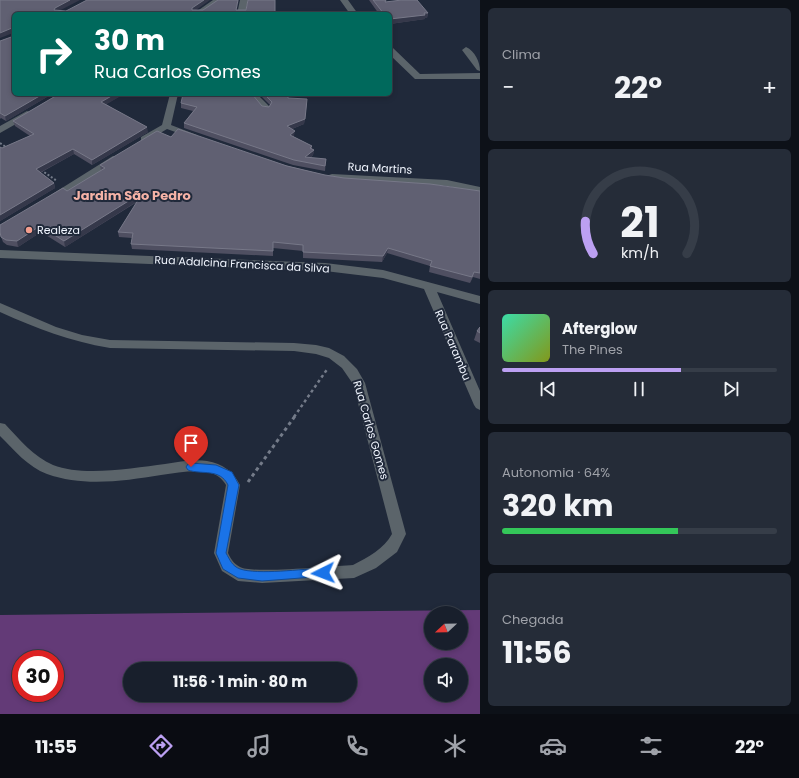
<!DOCTYPE html>
<html lang="pt">
<head>
<meta charset="utf-8">
<style>
  :root { --surface:#181f2c; --page:#252c38; --text:#f1f3f6; --muted:#9fa2a9; --line:#363d48; --accent:#bca0f2 }
  body { margin:0; font-family:Poppins,sans-serif; background:var(--page); color:var(--text); height:100vh; display:flex; flex-direction:column; font-size:15px; white-space:nowrap }
  * { box-sizing:border-box; margin:0 }
  p { font-size:13px; color:var(--muted) }
  .icon { flex:none; width:22px; height:22px; fill:none; stroke:currentColor; stroke-width:2; stroke-linecap:round; stroke-linejoin:round }
  .map { position:relative; flex:1; overflow:hidden }
  .sheet { display:flex; flex-direction:column; gap:8px; padding:8px; background:#0d1118; width:319px }
  .sheet>* { flex:none }
  .banner { position:absolute; left:12px; top:12px; width:380px; height:84px; border-radius:6px; box-shadow:0 2px 6px #0003,0 0 0 1px var(--line); background:#00695c; color:#fff; overflow:hidden }
  .needle { width:26px; rotate:248deg }
  .tools { position:absolute; left:424px; top:606px; display:grid; gap:8px }
  .tools a { display:grid; place-items:center; width:44px; height:44px; border-radius:50%; background:var(--surface); box-shadow:0 2px 6px #0003,0 0 0 1px var(--line); font-size:20px }
  .speed { position:absolute; left:12px; top:650px; display:flex; gap:8px; font-size:20px; font-weight:700; text-align:center }
  .speed>* { display:grid; place-content:center; width:52px; height:52px; border-radius:50%; background:var(--surface); box-shadow:0 2px 6px #0003,0 0 0 1px var(--line); line-height:1 }
  .speed .limit { border:6px solid #d22; background:#fff; color:#111 }
  .pin { position:absolute; display:grid; place-items:center; width:34px; height:34px; color:#fff; margin:-41px -17px; border-radius:50% 50% 50% 0; rotate:-45deg; box-shadow:0 0 4px #0007 }
  .pin .icon { rotate:45deg }
  .me { position:absolute; width:44px; margin:-22px; rotate:267deg; stroke-linejoin:round; filter:drop-shadow(0 0 3px #0008) }
  .turn { display:flex; align-items:center; gap:14px; height:84px; padding:0 16px; font-size:18px }
  .turn .icon { width:52px; height:52px; stroke-width:2.5 }
  .turn b { display:block; font-size:28px; line-height:34px }
  .big { font-size:30px; font-weight:700; line-height:1.1 }
  .sheet .tile { flex:1; display:flex; flex-direction:column; justify-content:center; gap:6px; min-width:0; padding:0 14px; border-radius:6px; background:var(--page) }
  .sheet .dial { align-items:center; gap:0 }
  .dial svg { height:104px; overflow:visible; fill:none; stroke:var(--line); stroke-width:7; stroke-linecap:round; text-anchor:middle }
  .dial text { fill:var(--text); stroke:none }
  .song { display:flex; align-items:center; gap:12px }
  .cover { width:48px; height:48px; border-radius:6px; background:linear-gradient(135deg,hsl(160 70% 55%),hsl(70 70% 35%)) }
  .played { height:4px; border-radius:2px; background:linear-gradient(90deg,var(--accent) 65%,var(--line) 65%) }
  .keys { display:flex; justify-content:space-around; direction:ltr }
  .heat { display:flex; justify-content:space-between; align-items:center; font-size:22px; direction:ltr }
  .charge { height:6px; border-radius:3px; background:linear-gradient(90deg,#34c759 64%,var(--line) 0) }
  .trip { position:absolute; left:123px; top:662px; width:234px; height:40px; border-radius:20px; background:var(--surface); box-shadow:0 2px 6px #0003,0 0 0 1px var(--line); font-weight:700; line-height:40px; text-align:center }
  .tab-bar { display:flex; height:64px; justify-content:space-around; align-items:center; background:#0a0c12; color:var(--muted) }
  .tab-bar .icon { width:28px; height:28px }
  .tab-bar .active { color:var(--accent) }
  .tab-bar b { font-size:18px; color:var(--text) }
  main { display:flex; flex:1; min-height:0 }
  .map>svg:first-child { display:block }
</style>
</head>
<body>
<main>
<div class="map">
<svg width="480" height="714" viewBox="0 0 480 714">
  <rect width="100%" height="100%" fill="#20293a"/>
  <path fill="#633a77" fill-rule="evenodd" d="M480,610V714H0V615ZM431,613H461V643H431ZM21,659H55V693H21ZM431,665H461V695H431ZM130,669H350V695H130Z"/>
  <g fill="none" stroke-linecap="round" stroke-linejoin="round">
    <path stroke="#747b89" stroke-width="2" stroke-dasharray="2 2" stroke-linecap="butt" d="M0,143L9,149
      M41,170L57,181"/>
    <path stroke="#747b89" stroke-width="2.5" stroke-dasharray="3 3" stroke-linecap="butt" d="M294,417L328,368"/>
    <path stroke="#747b89" stroke-width="3" stroke-dasharray="3.5 3.5" stroke-linecap="butt" d="M248,482L295,416"/>
    <path fill="#5b646a" fill-rule="evenodd" d="M213,0H222L202,14H193Z
      M240,0H248L245,14H237Z
      M340,0H348L358,14H350Z
      M390,47L393,48L420,74L480,73V79H415L390,55Z
      M466,47C475,51 480,62 480,71L477,70L462,50Z
      M170,94H178L171,125L197,135L192,138L167,129L147,141H141V137L162,125Z
      M248,94H257L271,108L269,110H263Z
      M27,111L30,112V116L0,133V126Z
      M113,156L116,157L118,159L116,161L55,200H47L46,198Z
      M332,174L447,180L480,187V193L447,186L329,179L327,177L329,175Z
      M0,250L325,263L383,270L480,296V304L437,292L480,391V410L476,408L474,405L424,289L383,278L325,271L0,258Z
      M0,303L56,327L82,335L110,340L294,343L316,345L329,348L344,356L357,369L365,383L406,534L397,552L376,568L354,578L262,583L238,581L222,571L214,553L226,485C222,478 215,473 207,472C192,470 176,473 161,475C124,481 83,487 47,474C28,467 14,450 0,436V423L5,424C19,439 34,457 53,465C83,477 133,468 165,464C179,462 193,459 207,461C223,464 233,471 240,485L228,553C231,559 233,563 240,567C252,574 333,566 353,565C368,557 384,549 392,534L353,384L342,368L329,358L316,354L294,351L110,348C69,341 38,329 0,312Z"/>
  </g>
  <path fill="#4f4f61" d="M369,0H386L385,2L428,13L427,18H425V19L390,24V14H379Z
    M14,36V94H52L6,121L1,118L0,119V41Z
    M59,94H124L106,104L148,132L92,165L74,154L40,173L54,183L55,188L0,221V147L2,148L30,136L15,126L13,121Z
    M259,94H288V98L307,104L304,124L292,129L294,136V137L312,146V149L314,150L313,155L310,158L326,159L325,171L293,165L184,128V123L193,111L181,108V103L269,107L270,105Z
    M171,137L325,175L344,178L480,191V279L473,277L470,283L429,272L430,266L387,253L382,262L303,258V251L273,248V256L132,249L131,244L132,238L119,237L118,232L137,202L65,247L41,232L18,247L7,245L3,242L0,234V225L67,191L101,171L100,165Z
    M480,327V343L474,340L477,331Z"/>
  <path fill="#35384a" d="M70,0H80L55,13L54,10L55,8Z
    M204,0H210L192,13V14V8Z
    M238,0H239L236,14V10Z
    M428,13L427,18H425V19L390,24V19Z
    M12,28L13,33L0,38V33Z
    M43,94H52L6,121L5,116Z
    M115,94H124L102,107L101,102Z
    M307,99L304,124L287,131V126Z
    M147,127L148,132L92,165V160Z
    M295,131L294,136L290,140V135Z
    M73,149L74,154L37,174L36,169Z
    M314,150L313,155L305,162V157Z
    M54,183L55,188L0,221V215Z
    M143,192L144,197L65,247L64,241Z
    M40,226L41,232L18,247L17,241Z
    M388,248L387,253L382,262L383,256Z"/>
  <path fill="#606072" stroke="#777888" d="M0,0H70L55,8L54,10L66,11L87,0H204L192,8V10H203L218,0H238L236,10H246L248,0H275V14H14V29L12,28L0,33Z
    M373,0H386L385,2L402,0H417L428,13H424L425,15L390,19V14H384Z
    M14,33V94H43L5,116L0,113V41L14,36Z
    M59,94H115L101,102L147,127L92,160L73,149L36,169L54,183L0,215V147L2,148L34,134L13,121Z
    M183,94H252L262,106L269,107L272,102L264,94H288V98L307,99L305,119L287,126L295,131L290,135L312,146L310,148L314,150L305,157L326,159L325,166L294,160L184,123L197,107L181,103Z
    M178,129L287,166L325,175L344,178L430,184L480,191V273L474,272L472,277L430,266L432,261L388,248L383,256L303,252V245L273,242V251L131,244L133,233L118,232L143,192L64,241L40,226L17,241L6,240L1,237L0,232V225L63,188L67,191L105,168L100,165L157,131L171,137Z
    M480,327V333L477,331Z"/>
  <path fill="#1a73e8" stroke="#114b97" d="M191,463L216,465L232,472L239,485L226,553C230,560 232,566 240,569C258,575 303,569 323,568L327,569L329,573L327,576L262,581L238,578L223,569L216,553L228,485C220,468 202,475 188,470L186,467L188,464Z"/>
  <circle fill="#f49d8d" stroke="#20293a" stroke-width="1.5" cx="29" cy="230" r="4"/>
  <g text-anchor="middle" dominant-baseline="central" stroke-width="4" stroke-linejoin="round" paint-order="stroke">
    <g font-size="11" fill="#f0f5fe" stroke="#20293a">
      <text transform="translate(380 168) rotate(3)">Rua Martins</text>
      <text transform="translate(242 264) rotate(3)">Rua Adalcina Francisca da Silva</text>
      <text transform="translate(453 345) rotate(67)">Rua Parambu</text>
      <text transform="translate(371 430) rotate(74)">Rua Carlos Gomes</text>
    </g>
    <g font-size="11" fill="#f0f5fe" stroke="#20293a" text-anchor="start">
      <text x="37" y="230">Realeza</text>
    </g>
    <g font-size="13" font-weight="bold" fill="#f6b3a7" stroke="#20293a">
      <text x="132" y="195">Jardim São Pedro</text>
    </g>
  </g>
</svg>
<div class="tools">
<a><svg class="needle" viewBox="-14 -14 28 28"><path d="M0-13l5 13h-10z" fill="#e53935"/><path d="M0 13l5-13h-10z" fill="#9fa2a9"/></svg></a>
<a><svg class="icon" aria-label="sound" viewBox="0 0 24 24"><path d="M4 9h4l5-4v14l-5-4H4zM17 9q2 3 0 6"/></svg></a>
</div>
<div class="speed"><div class="limit">30</div></div>
<div class="pin" style="left:191px;top:467px;background:#d93025"><svg class="icon" aria-label="arrive" viewBox="0 0 24 24"><path d="M6 21V4h12l-3 4 3 4H6"/></svg></div>
<svg class="me" style="left:323px;top:573px" viewBox="-20 -20 40 40"><path d="M0-17L14 15 0 8-14 15z" fill="#1a73e8" stroke="#fff" stroke-width="4"/></svg>
<div class="trip">11:56 · 1 min · 80 m</div>
<div class="banner">
<div class="turn"><svg class="icon" aria-label="right" viewBox="0 0 24 24"><path d="M7 20v-9h11M14 6l5 5-5 5"/></svg><div><b>30 m</b>Rua Carlos Gomes</div></div>
</div>
</div>
<section class="sheet">
<div class="tile"><p>Clima</p>
<div class="heat"><a>−</a><b class="big">22°</b><a>+</a></div>
</div>
<div class="tile dial"><svg viewBox="0 0 100 80">
<path d="M14 69A42 42 0 1 1 86 69"/>
<path d="M14 69A42 42 0 0 1 8 44" stroke="#bca0f2"/>
<text x="50" y="56" font-size="32" font-weight="700">21</text>
<text x="50" y="72" font-size="11">km/h</text>
</svg></div>
<div class="tile">
<div class="song"><i class="cover"></i><div><b>Afterglow</b><p>The Pines</p></div></div>
<div class="played"></div>
<div class="keys"><svg class="icon" aria-label="previous" viewBox="0 0 24 24"><path d="M18 5L8 12l10 7zM5 5v14"/></svg><svg class="icon" aria-label="pause" viewBox="0 0 24 24"><path d="M8 5v14M16 5v14"/></svg><svg class="icon" aria-label="next" viewBox="0 0 24 24"><path d="M6 5l10 7-10 7zM19 5v14"/></svg></div>
</div>
<div class="tile"><p>Autonomia · 64%</p><b class="big">320 km</b><div class="charge"></div></div>
<div class="tile"><p>Chegada</p><b class="big">11:56</b></div>
</section>
</main>
<nav class="tab-bar">
<b>11:55</b>
<svg class="icon active" aria-label="directions" viewBox="0 0 24 24"><path d="M12 3l9 9-9 9-9-9zM9 14v-3h6M13 9l2 2-2 2"/></svg>
<svg class="icon" aria-label="music" viewBox="0 0 24 24"><path d="M9 18V5l10-2v13"/><circle cx="6" cy="18" r="3"/><circle cx="16" cy="16" r="3"/></svg>
<svg class="icon" aria-label="phone" viewBox="0 0 24 24"><path d="M5 4h4l2 5-3 2q2 4 5 5l2-3 5 2v4C11 20 4 13 5 4z"/></svg>
<svg class="icon" aria-label="climate" viewBox="0 0 24 24"><path d="M12 3v18M4 7l16 10M4 17L20 7"/></svg>
<svg class="icon" aria-label="car" viewBox="0 0 24 24"><path d="M5 17H2v-5l4-1 3-4h7l3 4 3 1v5h-3M9 17h6M6 11h13"/><circle cx="7" cy="17" r="2"/><circle cx="17" cy="17" r="2"/></svg>
<svg class="icon" aria-label="filters" viewBox="0 0 24 24"><path d="M4 7h16M4 17h16"/><circle cx="9" cy="7" r="2"/><circle cx="15" cy="17" r="2"/></svg>
<b>22°</b>
</nav>
</body>
</html>
